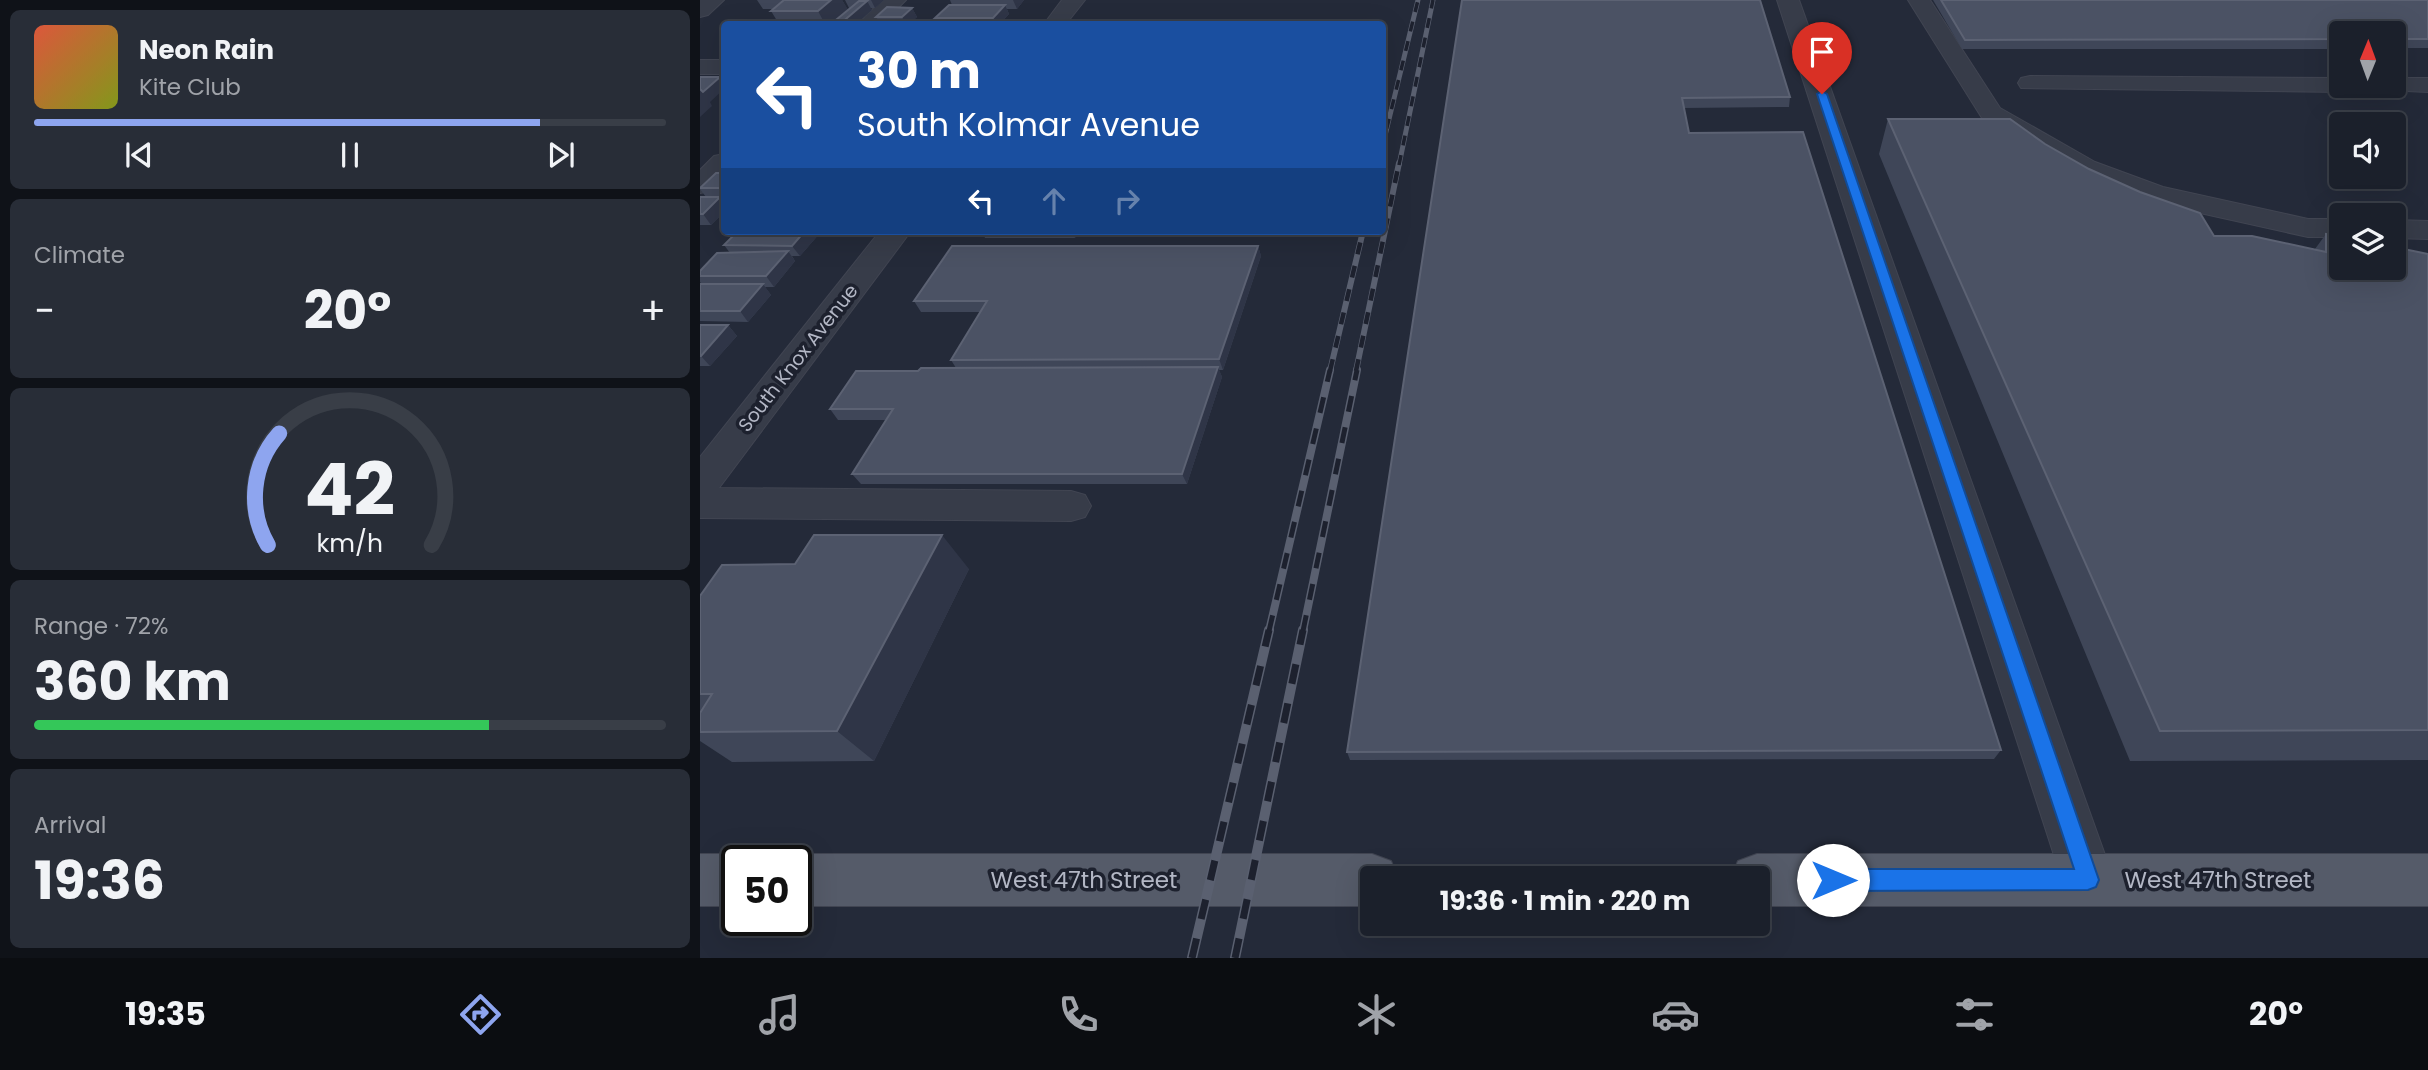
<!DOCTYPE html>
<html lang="en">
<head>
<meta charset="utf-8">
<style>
  :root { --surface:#1b202b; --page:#282d37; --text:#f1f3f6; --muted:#a0a3a9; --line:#393e47; --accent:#8ea5ef }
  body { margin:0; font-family:Poppins,sans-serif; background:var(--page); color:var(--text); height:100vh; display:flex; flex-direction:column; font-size:26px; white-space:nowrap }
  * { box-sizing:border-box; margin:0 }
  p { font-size:23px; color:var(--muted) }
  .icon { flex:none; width:38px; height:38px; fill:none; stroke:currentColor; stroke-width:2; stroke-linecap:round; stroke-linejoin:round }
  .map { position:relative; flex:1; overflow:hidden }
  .details { display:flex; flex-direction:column; gap:10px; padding:10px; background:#0f1218; width:700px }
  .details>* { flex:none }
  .banner { position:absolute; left:21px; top:21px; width:665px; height:214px; border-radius:7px; box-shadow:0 7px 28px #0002,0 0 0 2px var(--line); background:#1a4fa0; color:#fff; overflow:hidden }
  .needle { width:46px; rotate:1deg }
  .tools { position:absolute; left:1629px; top:21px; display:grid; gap:14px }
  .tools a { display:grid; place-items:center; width:77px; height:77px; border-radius:7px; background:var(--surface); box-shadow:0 7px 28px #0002,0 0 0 2px var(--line); font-size:35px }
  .speed { position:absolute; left:21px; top:845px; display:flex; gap:14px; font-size:35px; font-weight:700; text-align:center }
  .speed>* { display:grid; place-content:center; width:91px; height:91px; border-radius:50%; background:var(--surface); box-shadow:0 7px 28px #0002,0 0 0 2px var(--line); line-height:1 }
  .speed .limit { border:4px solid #111; border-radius:10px; background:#fff; color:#111 }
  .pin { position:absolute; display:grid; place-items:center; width:60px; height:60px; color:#fff; margin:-72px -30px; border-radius:50% 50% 50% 0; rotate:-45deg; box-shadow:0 0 7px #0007 }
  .pin .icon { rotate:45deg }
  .me { position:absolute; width:77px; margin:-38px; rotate:90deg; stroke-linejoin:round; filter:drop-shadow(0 0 5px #0008) }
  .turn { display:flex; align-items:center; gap:24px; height:147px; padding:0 21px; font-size:32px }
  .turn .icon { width:91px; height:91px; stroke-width:2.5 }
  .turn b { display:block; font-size:49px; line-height:60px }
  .lanes { display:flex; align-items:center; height:66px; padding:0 21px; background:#0003; justify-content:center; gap:35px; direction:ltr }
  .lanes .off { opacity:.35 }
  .big { font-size:52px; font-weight:700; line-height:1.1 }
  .details .tile { flex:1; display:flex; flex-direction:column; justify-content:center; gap:10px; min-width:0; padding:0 24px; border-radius:10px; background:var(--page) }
  .details .dial { align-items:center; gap:0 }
  .dial svg { height:182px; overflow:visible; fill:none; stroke:var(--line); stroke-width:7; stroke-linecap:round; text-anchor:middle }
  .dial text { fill:var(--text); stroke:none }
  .song { display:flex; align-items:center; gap:21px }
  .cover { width:84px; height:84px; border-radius:10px; background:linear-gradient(135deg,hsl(10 70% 55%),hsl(70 70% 35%)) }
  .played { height:7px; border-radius:4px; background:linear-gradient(90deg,var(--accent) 80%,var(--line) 80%) }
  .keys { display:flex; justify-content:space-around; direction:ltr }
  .heat { display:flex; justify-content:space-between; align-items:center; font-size:38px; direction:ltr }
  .charge { height:10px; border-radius:5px; background:linear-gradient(90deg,#34c759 72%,var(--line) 0) }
  .trip { position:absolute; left:660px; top:866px; width:410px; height:70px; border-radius:7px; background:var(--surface); box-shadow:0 7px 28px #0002,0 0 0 2px var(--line); font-weight:700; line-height:70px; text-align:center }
  .tab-bar { display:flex; height:112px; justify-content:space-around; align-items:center; background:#0b0d11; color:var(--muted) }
  .tab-bar .icon { width:49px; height:49px }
  .tab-bar .on { color:var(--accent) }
  .tab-bar b { font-size:32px; color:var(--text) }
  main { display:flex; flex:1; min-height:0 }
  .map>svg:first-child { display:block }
</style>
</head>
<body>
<main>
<section class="details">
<div class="tile">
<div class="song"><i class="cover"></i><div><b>Neon Rain</b><p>Kite Club</p></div></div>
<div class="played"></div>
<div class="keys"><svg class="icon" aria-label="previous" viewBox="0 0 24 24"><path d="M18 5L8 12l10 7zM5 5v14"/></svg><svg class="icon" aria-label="pause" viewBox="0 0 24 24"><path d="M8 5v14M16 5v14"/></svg><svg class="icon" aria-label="next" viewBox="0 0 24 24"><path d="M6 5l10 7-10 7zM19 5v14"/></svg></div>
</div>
<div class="tile"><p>Climate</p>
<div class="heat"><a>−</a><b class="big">20°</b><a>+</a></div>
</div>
<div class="tile dial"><svg viewBox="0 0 100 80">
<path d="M14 69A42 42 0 1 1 86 69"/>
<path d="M14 69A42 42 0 0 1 19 20" stroke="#8ea5ef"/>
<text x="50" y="56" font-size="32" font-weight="700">42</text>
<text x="50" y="72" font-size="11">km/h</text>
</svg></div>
<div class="tile"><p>Range · 72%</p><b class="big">360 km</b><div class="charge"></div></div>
<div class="tile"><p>Arrival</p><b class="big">19:36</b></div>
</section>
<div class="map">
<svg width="1728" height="958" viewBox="0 0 1728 958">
  <rect width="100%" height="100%" fill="#242a39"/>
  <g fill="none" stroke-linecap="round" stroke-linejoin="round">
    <g stroke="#414552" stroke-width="2">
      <path id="minor" d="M0,0H24L8,15L0,17Z
        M182,0H206L182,24H158Z
        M362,0H385L366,24H344Z
        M1077,0H1099L1414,880L1407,899L1388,906L1369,899L1362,880Z
        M1208,0H1230L1300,108L1395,162L1463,187L1608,219H1642V237H1608L1455,203L1375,174L1282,118Z
        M0,60H24V74H0Z
        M1330,76L1642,78V86H1654L1651,90L1642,92L1321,88L1318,83L1321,78Z
        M1694,78H1728V92L1685,90L1682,86H1694Z
        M24,154V177L10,191L0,193V170L14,156Z
        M1694,220L1728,221V239L1694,238Z
        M180,231H211L19,488L371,491L385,495L391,506L385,517L371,521L0,518V457Z"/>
    </g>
    <g stroke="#414552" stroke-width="2">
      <path id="major" d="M0,854H37L54,861H37V906H0Z
        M96,854H672L691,861L698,878H672V906H96V861H79Z
        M1057,854H1728V906H1057V878H1031L1038,861Z"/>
    </g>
    <use href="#minor" fill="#373c49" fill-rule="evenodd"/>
    <use href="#major" fill="#555b69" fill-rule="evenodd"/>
    <g stroke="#5a6070" stroke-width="5">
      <path id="rail-far3" d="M682,148L718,0
        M699,165L733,0"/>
    </g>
    <g stroke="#5a6070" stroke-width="6">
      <path id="rail-far2" d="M630,371L663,231
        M656,371L699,163"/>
    </g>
    <g stroke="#5a6070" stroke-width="8">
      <path id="rail-far1" d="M569,631L630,370
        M603,631L657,370"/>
    </g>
    <g stroke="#5a6070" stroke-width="10">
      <path id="rail" d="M492,958L569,630
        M535,958L603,630"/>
    </g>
    <use href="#rail-far3" stroke="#1d212e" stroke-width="3.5" stroke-dasharray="10" stroke-linecap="butt"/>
    <use href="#rail-far2" stroke="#1d212e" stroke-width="4.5" stroke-dasharray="12" stroke-linecap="butt"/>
    <use href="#rail-far1" stroke="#1d212e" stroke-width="5" stroke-dasharray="16" stroke-linecap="butt"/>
    <use href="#rail" stroke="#1d212e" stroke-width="7" stroke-dasharray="20" stroke-linecap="butt"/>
  </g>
  <path fill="#3f4658" d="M57,0H142L148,10L149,8L145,0H184L175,8H171L172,10L156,24H79L71,11L73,9H63Z
    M250,0H324L317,9H307L309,14L300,24H230L238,23L235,18L252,5Z
    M762,0L1090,97L1089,107L984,108L989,133L1301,750L1294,759L650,760L647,752Z
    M1233,0H1728V48H1694V33H1642V49H1262Z
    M212,8L217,17L209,24H167H180L176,17Z
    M1188,119L1345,144L1389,169L1440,192L1514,236L1615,249L1626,234L1728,254V760L1430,761L1179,154Z
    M24,173V199H22L24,203V212L11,225H0V197H6L0,189V187Z
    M38,231H118L120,233L100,256H92L95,261L74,287H65L71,295L48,322L0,321V284H2L0,282V271L30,253L24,245Z
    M282,231H379L375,238H285Z
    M558,246L561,256L523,370H519L522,377L487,484H161L152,474L187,420H138L130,409L218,371L256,368L251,360L280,312H221L214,301Z
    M0,325H28L37,336L10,366H0Z
    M269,569L174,761L32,762L0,741V596Z"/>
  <path fill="#2f3547" d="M121,0H142L149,11L134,24H125L118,11Z
    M171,0H184L175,8Z
    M313,0H324L317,9Z
    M167,1L172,10L156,24H140Z
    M305,5L309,14L300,24H296L293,18Z
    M212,8L217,17L209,24H205L202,17Z
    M20,77L24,83V89L10,102L12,106L0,117V89Z
    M20,197L24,203V212L11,225L3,214Z
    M105,231H118L120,233L100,256L92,246Z
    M372,231H379L375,238Z
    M558,246L561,256L523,370L519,359Z
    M88,251L95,261L74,287L66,276Z
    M63,284L71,295L48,322L40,311Z
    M28,325L37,336L10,366L1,356Z
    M518,367L522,377L487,484L482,474Z
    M242,535L269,569L174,761L137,731Z"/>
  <path fill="#4b5264" stroke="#5c6273" stroke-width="2" d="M84,0H131L118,11H71Z
    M762,0H1060L1090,97L982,98L989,133L1103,132L1301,750L647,752Z
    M1241,0H1728V39H1694V33H1642V39L1265,40Z
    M159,1H167L140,24H131Z
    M249,5H305L293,18H235Z
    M187,7L212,8L202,17H176Z
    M232,23H289L287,24H230Z
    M0,77H20L3,92L0,89Z
    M1188,119H1310L1345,144L1389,169L1440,192L1500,213L1514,236H1552L1626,252V234L1642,237V268H1694V247L1728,254V730L1460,731Z
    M16,173H24V188H0Z
    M0,197H20L3,214H0Z
    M38,231H105L92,246L24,245Z
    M252,246H558L519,359L251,360L287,301H214Z
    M88,251L66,276H0V271L17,253Z
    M0,284H63L40,311H0Z
    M0,325H28L1,356H0Z
    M518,367L482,474H152L193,409H130L156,371H218L221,368Z
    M114,535H242L137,731L0,732V713L12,694H0V596L22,565L95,564Z"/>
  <path fill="#1a73e8" stroke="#114b97" stroke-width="2" d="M1122,91L1127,94L1399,880L1396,887L1388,890L1133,891L1125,888L1122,880L1125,873L1133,869H1374L1117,94Z"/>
  <g text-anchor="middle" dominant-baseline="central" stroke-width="7" stroke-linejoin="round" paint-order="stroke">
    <g font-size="19" fill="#b3b7c5" stroke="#1d212e">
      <text transform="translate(98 358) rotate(-52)">South Knox Avenue</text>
    </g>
    <g font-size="23" fill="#b3b7c5" stroke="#1d212e">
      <text x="384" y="880">West 47th Street</text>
      <text x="1518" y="880">West 47th Street</text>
    </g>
  </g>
</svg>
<div class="tools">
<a><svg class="needle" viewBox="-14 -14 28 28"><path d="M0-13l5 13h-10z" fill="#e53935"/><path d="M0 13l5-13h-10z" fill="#a0a3a9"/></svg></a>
<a><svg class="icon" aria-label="sound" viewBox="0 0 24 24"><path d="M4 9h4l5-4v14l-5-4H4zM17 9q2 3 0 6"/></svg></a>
<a><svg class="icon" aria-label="layers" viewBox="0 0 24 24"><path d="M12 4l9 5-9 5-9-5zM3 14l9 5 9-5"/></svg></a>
</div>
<div class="speed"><div class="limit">50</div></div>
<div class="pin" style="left:1122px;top:94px;background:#d93025"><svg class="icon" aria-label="arrive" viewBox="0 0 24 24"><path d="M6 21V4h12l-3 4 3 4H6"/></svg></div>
<svg class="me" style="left:1133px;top:880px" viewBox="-20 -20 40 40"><circle r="19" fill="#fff"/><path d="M0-13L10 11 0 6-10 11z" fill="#1a73e8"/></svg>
<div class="trip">19:36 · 1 min · 220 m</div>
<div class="banner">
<div class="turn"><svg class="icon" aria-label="left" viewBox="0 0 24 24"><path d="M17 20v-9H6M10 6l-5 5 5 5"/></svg><div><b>30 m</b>South Kolmar Avenue</div></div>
<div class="lanes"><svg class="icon" aria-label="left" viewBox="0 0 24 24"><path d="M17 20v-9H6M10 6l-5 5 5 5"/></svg><svg class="icon off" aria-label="ahead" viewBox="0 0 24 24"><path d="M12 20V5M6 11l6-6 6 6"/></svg><svg class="icon off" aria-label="right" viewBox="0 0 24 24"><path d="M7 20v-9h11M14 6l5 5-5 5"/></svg></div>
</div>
</div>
</main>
<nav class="tab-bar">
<b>19:35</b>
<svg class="icon on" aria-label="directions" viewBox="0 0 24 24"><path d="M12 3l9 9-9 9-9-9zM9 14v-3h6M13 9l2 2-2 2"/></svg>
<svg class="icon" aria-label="music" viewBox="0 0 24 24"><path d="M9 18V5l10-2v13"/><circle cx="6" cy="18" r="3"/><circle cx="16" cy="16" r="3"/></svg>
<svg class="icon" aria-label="phone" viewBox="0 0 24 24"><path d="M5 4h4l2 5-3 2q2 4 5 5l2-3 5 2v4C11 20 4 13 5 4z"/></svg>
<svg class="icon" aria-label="climate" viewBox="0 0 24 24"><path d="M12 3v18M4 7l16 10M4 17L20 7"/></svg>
<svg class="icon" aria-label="car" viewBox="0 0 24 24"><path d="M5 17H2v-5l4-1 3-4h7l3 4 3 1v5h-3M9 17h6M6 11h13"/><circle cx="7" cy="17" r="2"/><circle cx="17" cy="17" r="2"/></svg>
<svg class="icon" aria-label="filters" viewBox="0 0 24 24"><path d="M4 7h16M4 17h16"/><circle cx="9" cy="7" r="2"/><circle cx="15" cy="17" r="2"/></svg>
<b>20°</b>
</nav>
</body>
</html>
